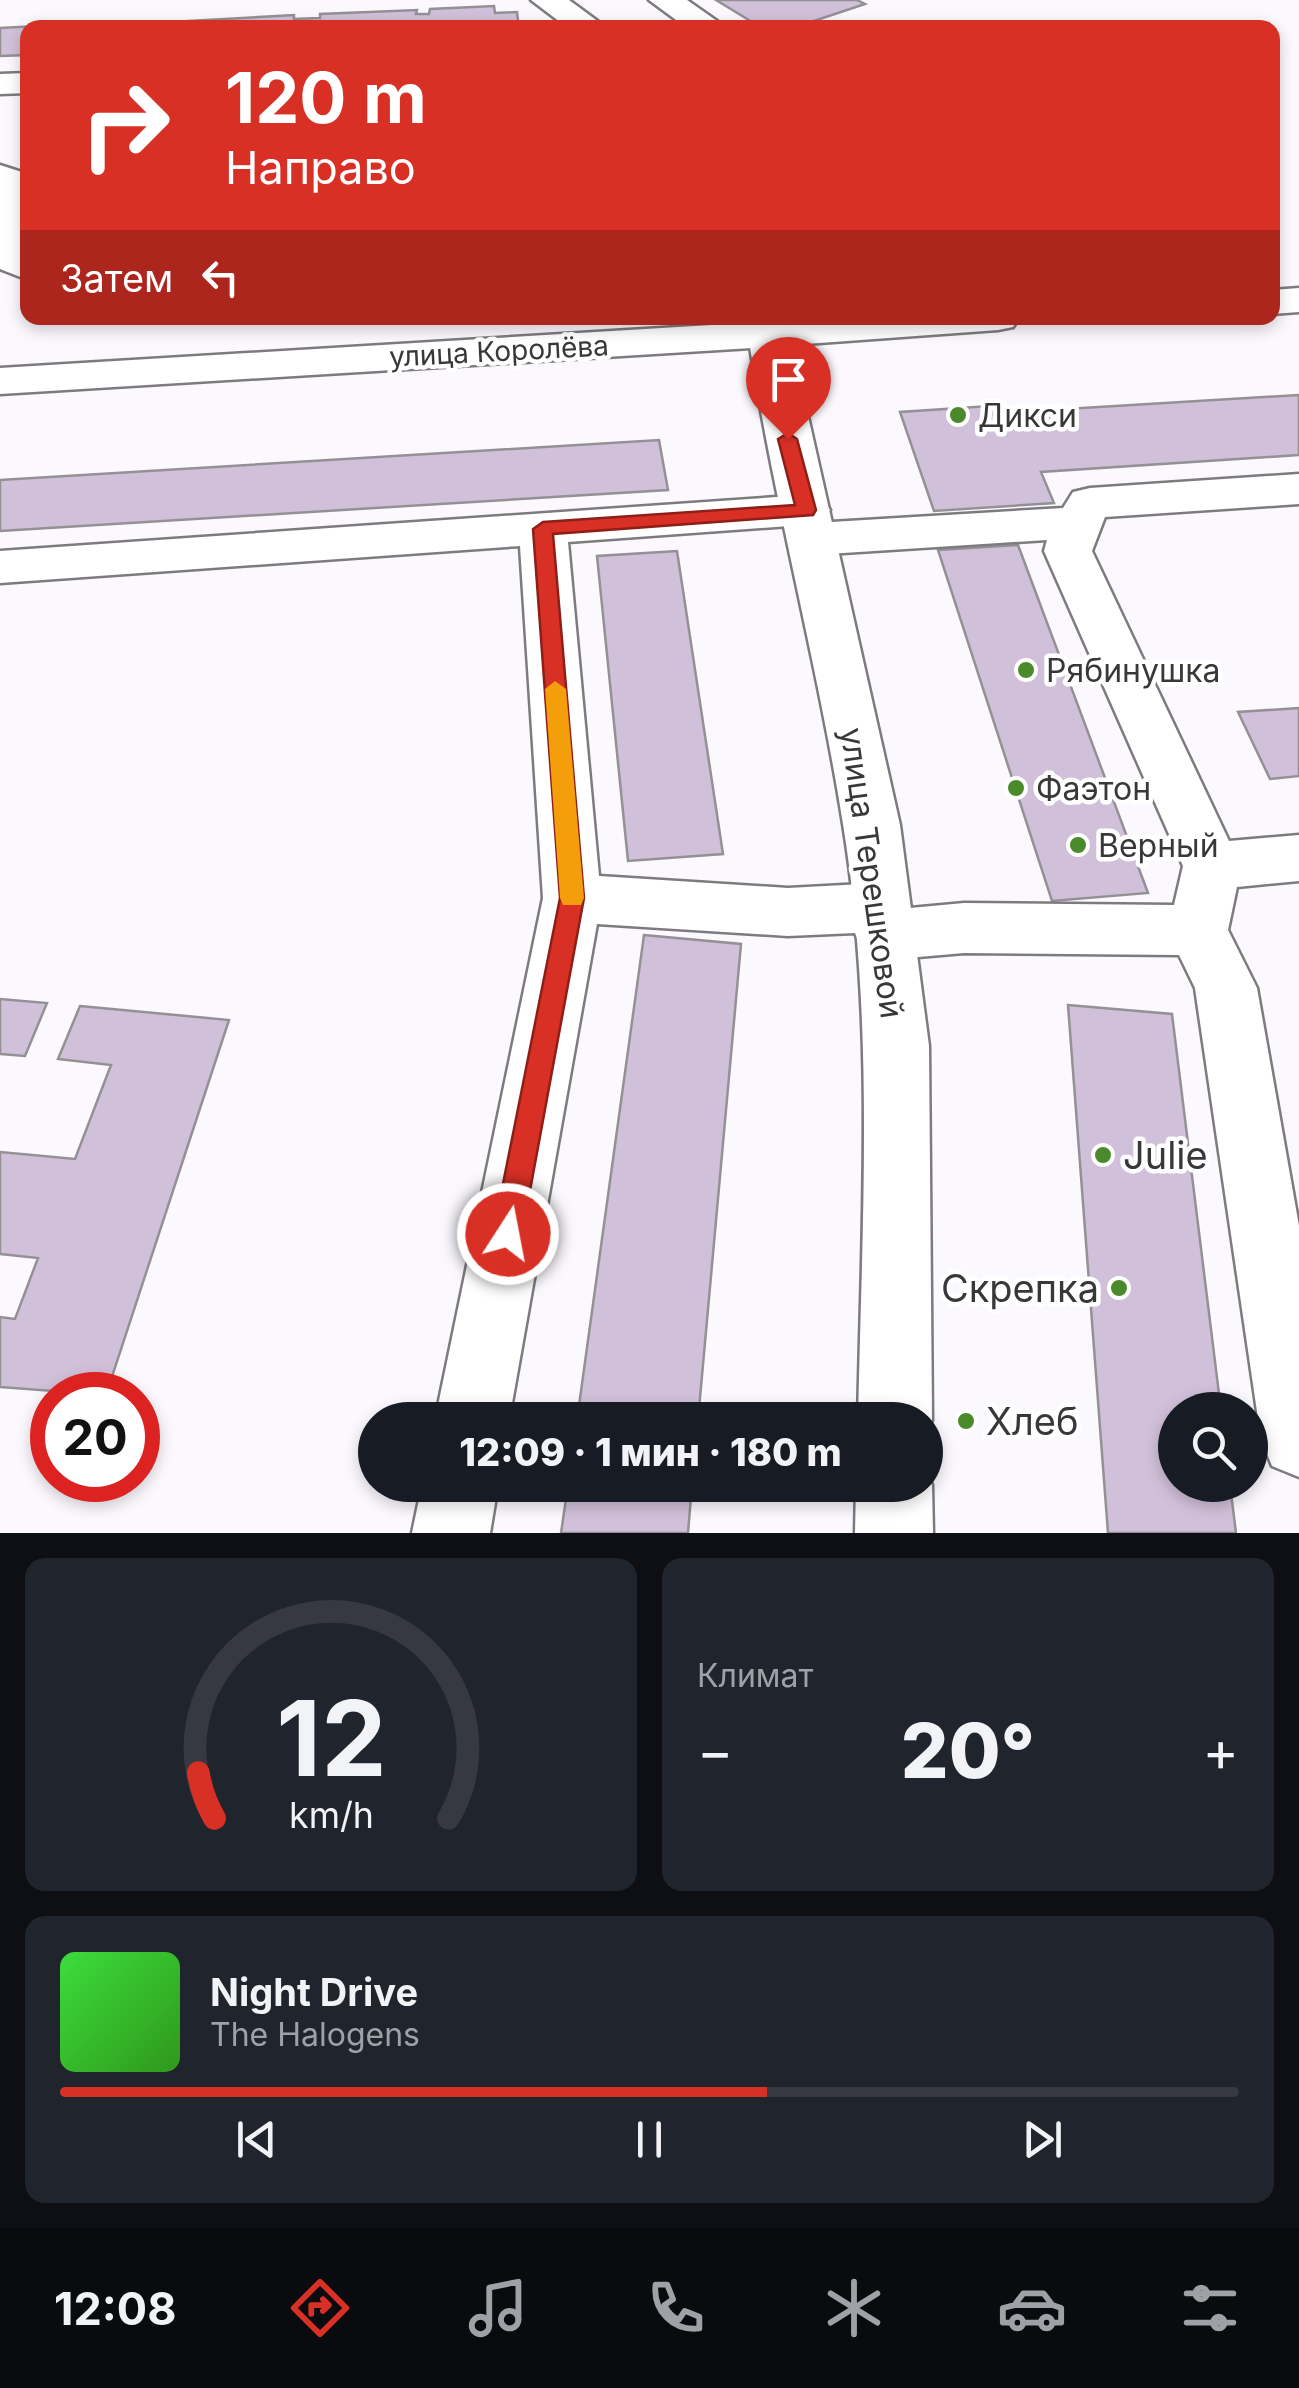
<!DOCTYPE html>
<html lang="ru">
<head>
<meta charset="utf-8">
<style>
  :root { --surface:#171b24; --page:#20242c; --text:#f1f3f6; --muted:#9ea1a6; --line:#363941; --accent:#d93025 }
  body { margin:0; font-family:Inter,sans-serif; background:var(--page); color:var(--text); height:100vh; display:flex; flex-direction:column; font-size:38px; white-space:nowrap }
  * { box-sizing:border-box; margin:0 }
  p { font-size:32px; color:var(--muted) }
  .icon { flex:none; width:55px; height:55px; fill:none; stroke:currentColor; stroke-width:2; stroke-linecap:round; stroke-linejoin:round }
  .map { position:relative; height:1533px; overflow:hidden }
  .side { display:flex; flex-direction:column; gap:25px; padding:25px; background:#0d0f14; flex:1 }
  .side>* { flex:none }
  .banner { position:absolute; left:20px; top:20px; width:1260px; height:305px; border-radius:20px; box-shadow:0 5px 15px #0003; background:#d93025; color:#fff; overflow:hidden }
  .fabs { position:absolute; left:1158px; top:1392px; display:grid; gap:20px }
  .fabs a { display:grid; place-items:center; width:110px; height:110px; border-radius:50%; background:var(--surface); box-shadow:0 5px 15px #0003; font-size:50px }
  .speed { position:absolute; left:30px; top:1372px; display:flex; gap:20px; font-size:50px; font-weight:700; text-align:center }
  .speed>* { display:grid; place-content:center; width:130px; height:130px; border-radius:50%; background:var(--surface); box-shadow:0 5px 15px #0003; line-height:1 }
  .speed .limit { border:15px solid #d22; background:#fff; color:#111 }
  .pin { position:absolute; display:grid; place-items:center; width:85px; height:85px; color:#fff; margin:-102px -42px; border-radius:50% 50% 50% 0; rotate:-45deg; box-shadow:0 0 10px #0007 }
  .pin .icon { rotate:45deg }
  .me { position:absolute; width:110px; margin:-55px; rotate:11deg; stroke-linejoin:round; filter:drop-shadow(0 0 8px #0008) }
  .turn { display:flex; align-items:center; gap:35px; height:210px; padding:0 40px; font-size:45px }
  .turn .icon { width:130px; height:130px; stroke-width:2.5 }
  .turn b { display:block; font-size:70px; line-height:85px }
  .then { display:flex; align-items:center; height:95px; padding:0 40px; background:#0003; gap:20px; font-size:38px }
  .big { font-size:75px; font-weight:800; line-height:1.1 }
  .side .card { flex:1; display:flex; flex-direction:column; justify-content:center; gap:15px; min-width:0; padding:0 35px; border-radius:20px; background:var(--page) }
  .side .dial { align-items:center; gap:0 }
  .dial svg { height:260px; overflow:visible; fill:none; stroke:var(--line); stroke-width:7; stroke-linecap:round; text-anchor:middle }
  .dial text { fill:var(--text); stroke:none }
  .song { display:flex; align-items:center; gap:30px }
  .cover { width:120px; height:120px; border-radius:15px; background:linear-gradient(135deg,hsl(120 70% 55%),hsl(110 70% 35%)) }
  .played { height:10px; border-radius:5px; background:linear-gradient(90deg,var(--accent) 60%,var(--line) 60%) }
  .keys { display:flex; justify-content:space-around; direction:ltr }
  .heat { display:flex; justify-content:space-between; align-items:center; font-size:55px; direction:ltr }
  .side .tiles { flex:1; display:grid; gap:25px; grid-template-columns:1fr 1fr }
  .card:last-child { grid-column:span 2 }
  .trip { position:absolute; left:358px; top:1402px; width:585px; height:100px; border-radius:50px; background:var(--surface); box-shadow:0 5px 15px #0003; font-weight:800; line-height:100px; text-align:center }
  .dock { display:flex; height:160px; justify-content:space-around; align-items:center; background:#090b0e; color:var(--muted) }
  .dock .icon { width:70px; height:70px }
  .dock .selected { color:var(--accent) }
  .dock b { font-size:45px; color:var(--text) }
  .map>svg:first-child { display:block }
</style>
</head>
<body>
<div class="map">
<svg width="1299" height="1533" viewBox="0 0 1299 1533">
  <rect width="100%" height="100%" fill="#fcf9fe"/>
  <path fill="#d1c0d9" stroke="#949195" stroke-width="2.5" d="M716,0H857L865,4L793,28H762Z
    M494,6L495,13L517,12L519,28H62L294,15V19L320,18V14L417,10L416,14H429L430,9Z
    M38,26L28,28V55L0,56V28Z
    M1299,395V455L1041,472L1054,503L934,511L900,412L990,406L997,424L1020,422L1016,412Z
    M659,440L668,490L0,531V480Z
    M1018,545L1148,893L1052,901L938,550Z
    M677,551L723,854L628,861L597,556Z
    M1299,708V776L1270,779L1238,712Z
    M644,935L741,944L698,1420H577Z
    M0,999L47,1003L25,1056L0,1054Z
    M1068,1005L1172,1014L1221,1410H1175V1485H1230L1236,1533H1108Z
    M80,1006L229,1020L106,1395L0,1387V1317L15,1319L38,1258L0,1254V1152L75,1159L111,1065L58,1059Z
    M568,1485H692L688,1533H561Z"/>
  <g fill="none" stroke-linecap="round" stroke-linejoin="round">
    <g stroke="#7e7b7f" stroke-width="5">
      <path id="minor" d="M531,0H569L607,28H568Z
        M649,0H687L727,28H687Z
        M28,73V93L0,94V74Z
        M0,165L28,174V226L22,249L28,252V280L0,269Z
        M744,318H784L790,334L784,343L769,347L0,394V368L745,323Z
        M1299,474V504L1105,517L1092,551L1229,841L1299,835V881L1237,887L1228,930L1257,988L1299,1226V1477L1272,1466L1261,1439L1195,988L1179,955L964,953L884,960L863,953L855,933L788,936L597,924L509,1420H435L543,898L520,546L0,583V551L806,495L823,499L830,510L823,521L815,523L1063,508L1073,492L1090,488ZM803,525L795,528L788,539L795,550L812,555L1047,540L1044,551L1183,866L1174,905L964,903L910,908L902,890L881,883L788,888L599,876L568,542Z
        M422,1485H498L490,1533H412Z"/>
    </g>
    <g stroke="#7e7b7f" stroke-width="5">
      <path id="major" d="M1299,288V312L1272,314V290Z
        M826,318H1019L1013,327L998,330L792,345L900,825L929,1046L932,1420L925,1438V1420H858C862,1221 875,1021 843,824C817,660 773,499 748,334L754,325Z
        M925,1467L932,1485L933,1533H855L856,1485H925Z"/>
    </g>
    <use href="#minor" fill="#fff" fill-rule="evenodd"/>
    <use href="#major" fill="#fff" fill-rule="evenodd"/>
  </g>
  <path fill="#d93025" stroke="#8d1f18" stroke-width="2.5" d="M788,433L797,439L816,510L813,515L553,534L584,898L522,1234L518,1243L508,1247L498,1243L493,1234L560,898L533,529L543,522L795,505L778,439Z"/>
  <path fill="#f59e0b" d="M555,681L566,689L584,898L581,905H563L560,898L545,689Z"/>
  <g fill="#4a8a2b" stroke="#fff" stroke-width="4">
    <circle cx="958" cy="415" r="10"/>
    <circle cx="1026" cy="670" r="10"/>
    <circle cx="1016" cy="788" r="10"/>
    <circle cx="1078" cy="845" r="10"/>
    <circle cx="1103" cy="1155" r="10"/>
    <circle cx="1119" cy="1288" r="10"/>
    <circle cx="966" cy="1421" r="10"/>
  </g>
  <g text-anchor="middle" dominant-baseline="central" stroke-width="9" stroke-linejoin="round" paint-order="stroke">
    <g font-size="28" fill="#383739" stroke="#fff">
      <text transform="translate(499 351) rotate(-3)">улица Королёва</text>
    </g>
    <g font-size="32" fill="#383739" stroke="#fff" text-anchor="start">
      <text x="978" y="415">Дикси</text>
      <text x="1046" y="670">Рябинушка</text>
      <text x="1036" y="788">Фаэтон</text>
      <text x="1098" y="845">Верный</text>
    </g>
    <g font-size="32" fill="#383739" stroke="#fff">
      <text transform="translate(872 873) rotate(82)">улица Терешковой</text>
    </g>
    <g font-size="38" fill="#383739" stroke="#fff" text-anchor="start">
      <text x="1123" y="1155">Julie</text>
      <text x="1099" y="1288" text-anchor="end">Скрепка</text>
      <text x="986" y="1421">Хлеб</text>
    </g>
  </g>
</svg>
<div class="fabs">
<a><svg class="icon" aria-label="search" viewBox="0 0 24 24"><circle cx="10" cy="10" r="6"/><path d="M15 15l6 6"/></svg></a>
</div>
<div class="speed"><div class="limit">20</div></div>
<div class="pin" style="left:788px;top:439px;background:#d93025"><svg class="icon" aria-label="arrive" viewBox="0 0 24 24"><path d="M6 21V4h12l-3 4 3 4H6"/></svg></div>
<svg class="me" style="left:508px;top:1234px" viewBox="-20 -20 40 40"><circle r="17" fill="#d93025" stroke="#fff" stroke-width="3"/><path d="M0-11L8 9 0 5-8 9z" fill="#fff"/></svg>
<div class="trip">12:09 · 1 мин · 180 m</div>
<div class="banner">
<div class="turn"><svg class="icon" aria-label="right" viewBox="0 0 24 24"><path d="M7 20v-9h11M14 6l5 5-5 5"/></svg><div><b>120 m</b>Направо</div></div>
<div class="then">Затем<svg class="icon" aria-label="left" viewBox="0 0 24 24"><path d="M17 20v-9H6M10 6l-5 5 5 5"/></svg></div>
</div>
</div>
<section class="side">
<div class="tiles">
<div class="card dial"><svg viewBox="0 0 100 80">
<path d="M14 69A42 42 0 1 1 86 69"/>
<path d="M14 69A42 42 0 0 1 9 55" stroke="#d93025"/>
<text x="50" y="56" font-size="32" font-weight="700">12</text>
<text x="50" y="72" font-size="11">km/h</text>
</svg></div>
<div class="card"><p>Климат</p>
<div class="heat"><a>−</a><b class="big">20°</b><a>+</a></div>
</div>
<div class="card">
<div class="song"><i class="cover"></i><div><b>Night Drive</b><p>The Halogens</p></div></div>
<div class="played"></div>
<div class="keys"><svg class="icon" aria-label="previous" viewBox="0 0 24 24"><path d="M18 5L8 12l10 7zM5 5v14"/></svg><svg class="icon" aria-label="pause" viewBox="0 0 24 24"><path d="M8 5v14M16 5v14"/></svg><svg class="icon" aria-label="next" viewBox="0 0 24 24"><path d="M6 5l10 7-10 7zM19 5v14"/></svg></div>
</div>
</div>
</section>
<nav class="dock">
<b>12:08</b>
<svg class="icon selected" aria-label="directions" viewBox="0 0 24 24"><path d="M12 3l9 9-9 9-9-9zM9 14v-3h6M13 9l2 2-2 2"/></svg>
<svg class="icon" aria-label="music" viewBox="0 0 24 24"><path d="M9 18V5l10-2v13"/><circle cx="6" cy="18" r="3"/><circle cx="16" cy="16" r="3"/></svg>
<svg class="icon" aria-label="phone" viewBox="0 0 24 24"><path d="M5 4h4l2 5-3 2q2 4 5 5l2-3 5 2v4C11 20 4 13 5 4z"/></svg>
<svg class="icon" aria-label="climate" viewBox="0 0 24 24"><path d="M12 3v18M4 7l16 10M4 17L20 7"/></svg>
<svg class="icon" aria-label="car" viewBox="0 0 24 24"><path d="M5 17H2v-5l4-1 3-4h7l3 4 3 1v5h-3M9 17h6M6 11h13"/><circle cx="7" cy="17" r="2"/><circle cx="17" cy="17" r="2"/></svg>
<svg class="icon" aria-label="filters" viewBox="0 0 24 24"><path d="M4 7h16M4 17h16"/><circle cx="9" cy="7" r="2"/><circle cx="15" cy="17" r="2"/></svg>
</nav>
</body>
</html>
